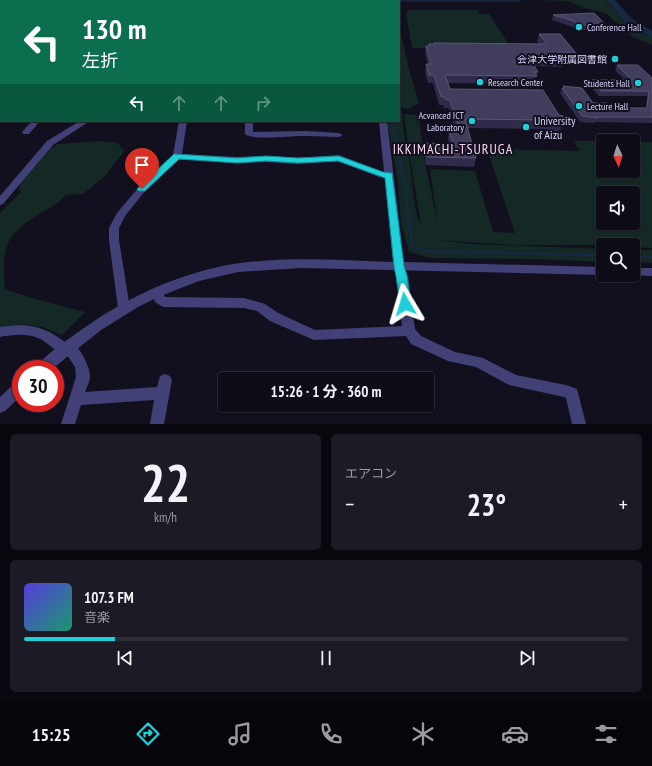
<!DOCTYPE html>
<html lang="ja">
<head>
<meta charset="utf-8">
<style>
  :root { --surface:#0e0c17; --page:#1c1a24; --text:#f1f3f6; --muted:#9b9ba1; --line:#2e2c36; --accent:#1ed0da }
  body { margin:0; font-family:"PT Sans Narrow","Noto Sans JP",sans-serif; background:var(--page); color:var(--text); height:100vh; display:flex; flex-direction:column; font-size:15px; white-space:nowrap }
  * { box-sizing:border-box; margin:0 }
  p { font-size:13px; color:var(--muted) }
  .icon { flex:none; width:22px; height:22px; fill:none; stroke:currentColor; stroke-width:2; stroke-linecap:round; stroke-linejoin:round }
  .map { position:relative; height:424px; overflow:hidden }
  .details { display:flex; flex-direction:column; gap:10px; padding:10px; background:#08070d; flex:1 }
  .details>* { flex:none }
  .guide { position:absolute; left:0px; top:0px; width:400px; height:122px; box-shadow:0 1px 3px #0004,0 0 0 1px var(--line); background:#0b6e4f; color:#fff; overflow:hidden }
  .needle { width:26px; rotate:176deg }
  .fabs { position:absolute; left:596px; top:134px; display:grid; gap:8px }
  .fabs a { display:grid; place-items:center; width:44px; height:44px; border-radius:4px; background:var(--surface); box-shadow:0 1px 3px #0004,0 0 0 1px var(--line); font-size:20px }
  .speed { position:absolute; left:12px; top:360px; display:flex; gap:8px; font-size:20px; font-weight:700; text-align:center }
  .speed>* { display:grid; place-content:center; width:52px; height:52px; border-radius:50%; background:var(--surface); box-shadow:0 1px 3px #0004,0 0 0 1px var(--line); line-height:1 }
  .speed .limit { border:6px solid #d22; background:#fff; color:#111 }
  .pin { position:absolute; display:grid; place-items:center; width:34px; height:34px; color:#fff; margin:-41px -17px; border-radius:50% 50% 50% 0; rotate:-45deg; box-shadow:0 0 4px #0007 }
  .pin .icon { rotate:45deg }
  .me { position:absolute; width:44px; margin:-22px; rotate:353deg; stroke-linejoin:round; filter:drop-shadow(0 0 3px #0008) }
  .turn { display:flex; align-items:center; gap:14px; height:84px; padding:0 16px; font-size:18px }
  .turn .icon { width:52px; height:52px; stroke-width:2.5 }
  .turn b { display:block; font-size:28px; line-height:34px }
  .lanes { display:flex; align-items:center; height:38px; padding:0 16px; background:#0003; justify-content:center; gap:20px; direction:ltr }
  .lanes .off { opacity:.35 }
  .big { font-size:30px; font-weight:700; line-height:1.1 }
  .details .card { flex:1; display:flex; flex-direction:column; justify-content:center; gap:6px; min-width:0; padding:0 14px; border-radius:6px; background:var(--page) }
  .details .dial { align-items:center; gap:0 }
  .dial b { font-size:52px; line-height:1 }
  .song { display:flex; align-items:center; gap:12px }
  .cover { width:48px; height:48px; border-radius:6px; background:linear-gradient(135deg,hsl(250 70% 55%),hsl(160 70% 35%)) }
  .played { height:4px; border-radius:2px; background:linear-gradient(90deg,var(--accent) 15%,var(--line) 15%) }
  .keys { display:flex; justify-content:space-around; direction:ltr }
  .heat { display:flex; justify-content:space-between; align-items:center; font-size:22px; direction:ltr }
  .details .tiles { flex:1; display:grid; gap:10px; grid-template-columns:1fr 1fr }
  .card:last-child { grid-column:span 2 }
  .trip { position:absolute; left:218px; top:372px; width:216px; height:40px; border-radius:4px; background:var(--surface); box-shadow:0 1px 3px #0004,0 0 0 1px var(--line); font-weight:700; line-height:40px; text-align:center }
  .tabs { display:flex; height:64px; justify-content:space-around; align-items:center; background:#060509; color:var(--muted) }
  .tabs .icon { width:28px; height:28px }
  .tabs .on { color:var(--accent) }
  .tabs b { font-size:18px; color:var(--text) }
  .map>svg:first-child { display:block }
</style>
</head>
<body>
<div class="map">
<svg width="652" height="424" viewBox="0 0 652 424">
  <rect width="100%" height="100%" fill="#12101f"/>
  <path fill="#142826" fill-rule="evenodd" d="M533,0H605C618,15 634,30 652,38V45L633,37L607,14L601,12L584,8L568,1Z
    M410,10H478L480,14H489L512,49L412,48L406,13Z
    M399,25L409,69L419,103L408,109L400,107L399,101Z
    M399,112L403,113C401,130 408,148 410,165C413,182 413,210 421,225L408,146L404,114L416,115L419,118L425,163L438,225L430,169L475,171L493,232L515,233L487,149L580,151L574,141H603V171H633V142H652V248L633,247V245H513L438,240L472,244L603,249V262L533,259L431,258L409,252L401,222L398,184L389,131L386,124L387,121H399ZM603,193H633V223H603Z
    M101,141L118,143L124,152L104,177L83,194L66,195C54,207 47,209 33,218C2,237 2,256 5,289L35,299L85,312L62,335L42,327L21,324L0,329V213L22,191L19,190L21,182L50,149L58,144Z
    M633,250H652V263L633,262Z"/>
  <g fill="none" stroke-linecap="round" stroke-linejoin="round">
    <path stroke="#162943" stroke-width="1.5" d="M399,1H520"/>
    <path stroke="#162943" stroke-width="2" d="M392,121L400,158"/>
    <path stroke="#162943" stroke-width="2.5" d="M399,157L405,184L412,245L422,251L603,255
      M633,256L652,257"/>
    <path fill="#162943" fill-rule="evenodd" d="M606,0H615L631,18L652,31V38L625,22Z"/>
    <path fill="#414178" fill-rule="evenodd" d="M8,0H15L16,1H9Z
      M28,0H42L27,1Z
      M102,0H113L114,1H103Z
      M199,0H205V1H199Z
      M266,0H272L273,1H267Z
      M0,99H1V103H0Z
      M32,121H40L29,134H23L22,132Z
      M80,121H90L53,145L3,204L0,205V196L47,141Z
      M179,121H187L182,154L237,157L266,156L298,158L339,155L383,172L392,173L394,175L389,178L379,177L338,161L298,164L266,162L237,163L179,159L145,191L125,216L119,228V240L130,308L128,311L124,313L120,311L118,308L109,240V228L117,213L139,187L173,155Z
      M245,121H253V132L306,131L339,133L343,135L339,137C328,137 318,136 307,136C295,135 253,141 245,134Z
      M399,262L403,263L408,276L415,329L421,336L455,352L483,358L516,375L566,385L577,389L586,424H572L566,398L564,397L509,385L476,367L448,361L411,344L406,336L314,340L270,321L257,311L244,308L163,307L155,302L151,292L153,289L157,287L161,289L165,297L244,298L265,304L278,313L315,330L402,326L396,276L393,266L395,263Z
      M19,325C36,325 52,331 66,343C77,339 90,366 90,376C90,381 87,387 85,392L157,387L160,376L165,374L170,376L172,380L164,424H150L154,400L81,405L75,424H61L76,377L75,367L67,355C59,356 47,341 38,338C26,333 12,335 0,337V327Z"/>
    <path fill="#414178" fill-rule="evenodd" d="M281,0H300L280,1Z
      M366,0H372V1H366Z
      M379,121H387L404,262L603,267L604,275L301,268L238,272L199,281L158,297L138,307L101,330L52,369H35C40,358 70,338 81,330C122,301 168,278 218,267C275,255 335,260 393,262Z
      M633,268H652V276L629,275H633Z
      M21,381V396L5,411L0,413V397L16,382Z"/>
    <path fill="#ce64c8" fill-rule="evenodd" d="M0,64H1V68H0Z"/>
  </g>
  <path fill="#302b4a" d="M553,15L606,25L604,30H576L573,27L552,20Z
    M539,34L576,53L573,60H564L562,67L535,66L538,72L534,84L448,83L450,89L559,115L566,120L563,129L559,132L551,131L544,129L467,128L476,158L474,167L426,165L424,152L425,143L449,144L448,138L449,130H455L449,108H444L443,105H439L433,83H428L425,72L426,64H428L425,54L426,46L428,47L429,44H434V43L539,44L537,41Z
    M617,65L652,78V123L595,122L594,123L580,122L560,93L562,88H563V86L593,103L610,108H646L647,96H599L590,86L592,80H625L615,70Z"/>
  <path fill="#1c1831" d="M566,120L563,129L559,132L562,123Z"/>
  <path fill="#413d5d" stroke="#595575" d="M594,13L606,25H578L574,21L553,15Z
    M539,34H560L576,53H559L564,59H530L538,72H534L537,76L445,75L450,89L543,90L559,115L563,116L566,120L562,123H554L547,120L465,119L476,158L427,157L425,143L453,144L449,130H460L450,100H446L445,97H441L434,75H429L426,64H431L426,46L429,47V44H435L434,43L547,44Z
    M617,65H638L652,78V117H596L597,118L582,116L562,88H565L563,86L582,88L593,103H607L610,108H647L649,91H601L592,80H632Z"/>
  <path fill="#1ed0da" stroke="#14878e" d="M174,154L237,158L266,156L298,158L339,156L383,172L392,173L404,266L407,276L411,304L409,307L405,308L401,307L400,304L396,276L394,266L385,178L338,161L298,163L266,161L237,163L179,159L145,191H139L137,189L139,187Z"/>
  <g fill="#1ed0da" stroke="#12101f" stroke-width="1.5">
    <circle cx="579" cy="27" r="4"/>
    <circle cx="615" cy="59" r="4"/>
    <circle cx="480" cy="82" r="4"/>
    <circle cx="638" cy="83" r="4"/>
    <circle cx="579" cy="106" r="4"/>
    <circle cx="472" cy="121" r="4"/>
    <circle cx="526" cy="127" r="4"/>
  </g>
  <g text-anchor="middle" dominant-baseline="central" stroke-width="4" stroke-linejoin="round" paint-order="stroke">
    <g font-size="10" fill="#d6d4f9" stroke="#12101f" text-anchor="start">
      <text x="587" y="27">Conference Hall</text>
      <text x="607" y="59" text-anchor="end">会津大学附属図書館</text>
      <text x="488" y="82">Research Center</text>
      <text x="630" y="83" text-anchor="end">Students Hall</text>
      <text x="587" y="106">Lecture Hall</text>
      <text x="464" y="115" text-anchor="end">Acvanced ICT<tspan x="464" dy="12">Laboratory</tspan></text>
    </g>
    <g font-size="12" fill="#d6d4f9" stroke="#12101f" text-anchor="start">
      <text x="534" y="120">University<tspan x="534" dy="14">of Aizu</tspan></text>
    </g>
    <g font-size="14" letter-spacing="1" fill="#f9d5ee" stroke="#12101f">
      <text x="453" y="149">IKKIMACHI-TSURUGA</text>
    </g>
  </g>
</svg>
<div class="fabs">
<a><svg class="needle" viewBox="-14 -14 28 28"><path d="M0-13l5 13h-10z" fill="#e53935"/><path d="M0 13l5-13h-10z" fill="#9b9ba1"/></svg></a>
<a><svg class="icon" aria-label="sound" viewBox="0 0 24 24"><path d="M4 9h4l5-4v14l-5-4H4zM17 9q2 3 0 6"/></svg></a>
<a><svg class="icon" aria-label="search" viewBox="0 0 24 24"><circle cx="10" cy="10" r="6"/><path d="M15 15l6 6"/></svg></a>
</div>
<div class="speed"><div class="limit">30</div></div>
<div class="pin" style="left:142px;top:189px;background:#d93025"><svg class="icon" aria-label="arrive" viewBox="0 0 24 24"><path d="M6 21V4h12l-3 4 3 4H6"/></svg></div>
<svg class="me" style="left:405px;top:304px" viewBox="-20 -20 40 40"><path d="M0-17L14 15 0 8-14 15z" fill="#1ed0da" stroke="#fff" stroke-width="4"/></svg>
<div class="trip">15:26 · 1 分 · 360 m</div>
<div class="guide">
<div class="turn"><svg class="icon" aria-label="left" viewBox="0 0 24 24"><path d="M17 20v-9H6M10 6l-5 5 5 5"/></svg><div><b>130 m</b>左折</div></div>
<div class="lanes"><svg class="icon" aria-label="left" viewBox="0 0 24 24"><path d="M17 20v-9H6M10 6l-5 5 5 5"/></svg><svg class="icon off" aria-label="ahead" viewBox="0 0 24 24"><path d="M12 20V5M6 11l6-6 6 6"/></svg><svg class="icon off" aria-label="ahead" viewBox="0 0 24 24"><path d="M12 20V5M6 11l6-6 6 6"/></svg><svg class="icon off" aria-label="right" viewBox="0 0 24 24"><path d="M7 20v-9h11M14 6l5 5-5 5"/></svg></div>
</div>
</div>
<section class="details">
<div class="tiles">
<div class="card dial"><b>22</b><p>km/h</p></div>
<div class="card"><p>エアコン</p>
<div class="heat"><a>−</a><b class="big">23°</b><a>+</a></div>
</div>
<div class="card">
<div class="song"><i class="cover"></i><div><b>107.3 FM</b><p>音楽</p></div></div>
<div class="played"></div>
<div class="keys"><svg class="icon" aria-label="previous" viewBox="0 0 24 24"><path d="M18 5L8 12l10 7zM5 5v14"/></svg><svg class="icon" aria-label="pause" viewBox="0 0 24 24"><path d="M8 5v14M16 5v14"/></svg><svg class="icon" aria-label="next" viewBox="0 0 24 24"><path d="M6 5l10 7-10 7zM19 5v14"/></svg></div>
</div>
</div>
</section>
<nav class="tabs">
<b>15:25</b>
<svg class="icon on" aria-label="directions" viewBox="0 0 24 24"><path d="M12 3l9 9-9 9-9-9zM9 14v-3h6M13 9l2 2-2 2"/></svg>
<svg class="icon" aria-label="music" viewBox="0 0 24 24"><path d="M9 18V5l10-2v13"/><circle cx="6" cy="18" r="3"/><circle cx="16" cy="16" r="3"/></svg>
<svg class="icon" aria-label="phone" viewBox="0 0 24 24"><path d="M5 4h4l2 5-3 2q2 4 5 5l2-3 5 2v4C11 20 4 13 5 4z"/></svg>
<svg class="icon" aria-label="climate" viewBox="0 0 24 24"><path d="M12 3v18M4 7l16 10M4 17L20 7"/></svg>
<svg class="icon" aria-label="car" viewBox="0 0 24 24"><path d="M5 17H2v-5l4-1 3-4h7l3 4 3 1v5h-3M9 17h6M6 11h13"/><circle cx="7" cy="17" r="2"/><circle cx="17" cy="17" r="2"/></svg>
<svg class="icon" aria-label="filters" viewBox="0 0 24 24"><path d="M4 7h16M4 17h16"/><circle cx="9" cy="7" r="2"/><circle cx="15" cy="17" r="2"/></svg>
</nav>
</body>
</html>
